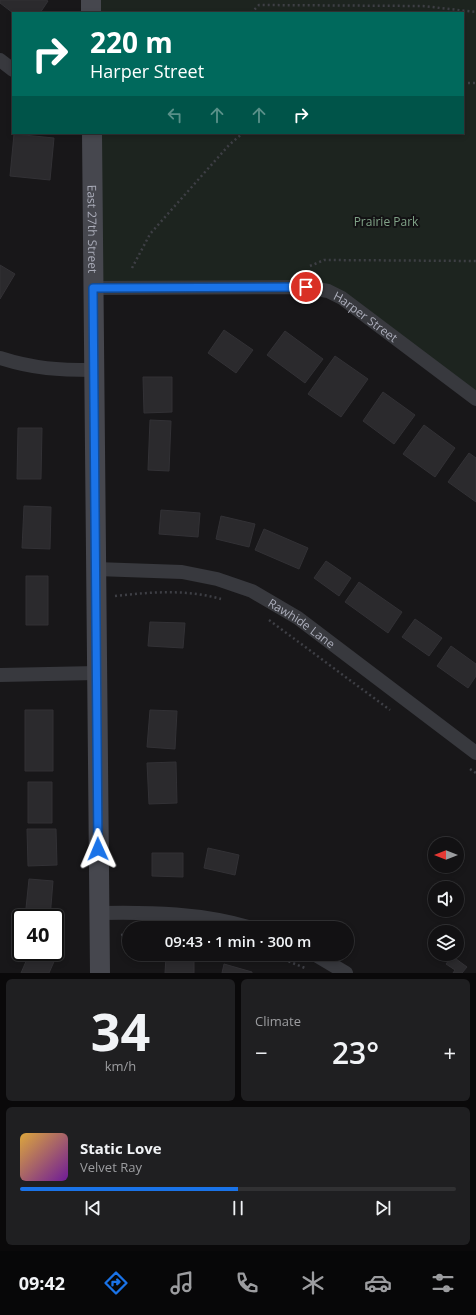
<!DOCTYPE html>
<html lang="en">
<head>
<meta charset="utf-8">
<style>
  :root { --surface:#121113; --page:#1f1f21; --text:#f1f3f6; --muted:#9c9da0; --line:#313133; --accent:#1a73e8 }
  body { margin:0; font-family:"Open Sans",sans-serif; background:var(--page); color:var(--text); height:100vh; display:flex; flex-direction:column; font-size:15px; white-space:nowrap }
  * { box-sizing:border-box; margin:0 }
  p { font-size:13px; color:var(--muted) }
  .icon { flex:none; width:22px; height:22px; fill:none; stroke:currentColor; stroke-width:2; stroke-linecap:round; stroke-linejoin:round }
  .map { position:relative; height:973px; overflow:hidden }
  .side { display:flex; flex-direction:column; gap:6px; padding:6px; background:#0a090a; flex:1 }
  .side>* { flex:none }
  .hud { position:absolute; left:12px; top:12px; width:452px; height:122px; border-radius:0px; box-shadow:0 2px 6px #0003,0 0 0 1px var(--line); background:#00695c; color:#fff; overflow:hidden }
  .needle { width:26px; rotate:270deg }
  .tools { position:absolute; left:428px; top:837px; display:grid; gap:8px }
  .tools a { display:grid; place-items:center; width:36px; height:36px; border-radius:50%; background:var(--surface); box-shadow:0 2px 6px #0003,0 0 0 1px var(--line); font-size:20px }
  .speed { position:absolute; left:12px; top:909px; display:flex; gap:8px; font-size:20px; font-weight:700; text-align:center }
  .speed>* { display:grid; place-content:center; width:52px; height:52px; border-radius:50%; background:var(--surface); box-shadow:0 2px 6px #0003,0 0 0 1px var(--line); line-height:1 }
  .speed .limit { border:2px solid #111; border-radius:6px; background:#fff; color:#111 }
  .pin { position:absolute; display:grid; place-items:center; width:34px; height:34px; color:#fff; margin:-17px; border:2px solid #fff; border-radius:50%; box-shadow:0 1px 4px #0007 }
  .me { position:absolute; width:44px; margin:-22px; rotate:359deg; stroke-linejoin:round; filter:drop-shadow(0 0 3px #0008) }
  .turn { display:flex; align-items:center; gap:14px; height:84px; padding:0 12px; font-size:18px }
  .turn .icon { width:52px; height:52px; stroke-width:2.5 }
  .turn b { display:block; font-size:28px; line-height:34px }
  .lanes { display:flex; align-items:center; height:38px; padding:0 12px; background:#0003; justify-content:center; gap:20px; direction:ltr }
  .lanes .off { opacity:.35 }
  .big { font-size:30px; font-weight:600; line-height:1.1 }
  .side .widget { flex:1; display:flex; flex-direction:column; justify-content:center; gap:6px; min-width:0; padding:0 14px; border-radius:6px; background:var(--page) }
  .side .dial { align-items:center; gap:0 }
  .dial b { font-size:52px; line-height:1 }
  .song { display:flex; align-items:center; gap:12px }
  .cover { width:48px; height:48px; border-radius:6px; background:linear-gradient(135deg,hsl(40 70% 55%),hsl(280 70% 35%)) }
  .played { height:4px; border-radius:2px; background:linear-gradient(90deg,var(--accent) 50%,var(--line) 50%) }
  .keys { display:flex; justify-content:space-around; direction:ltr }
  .heat { display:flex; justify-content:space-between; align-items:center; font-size:22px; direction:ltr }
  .side .tiles { flex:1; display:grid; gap:6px; grid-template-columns:1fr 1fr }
  .widget:last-child { grid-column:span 2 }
  .trip { position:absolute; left:122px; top:921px; width:232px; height:40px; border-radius:20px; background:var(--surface); box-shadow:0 2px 6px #0003,0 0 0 1px var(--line); font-weight:600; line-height:40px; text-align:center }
  .tabs { display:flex; height:64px; justify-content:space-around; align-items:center; background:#070708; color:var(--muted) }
  .tabs .icon { width:28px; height:28px }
  .tabs .on { color:var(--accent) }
  .tabs b { font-size:18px; color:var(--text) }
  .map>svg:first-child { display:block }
</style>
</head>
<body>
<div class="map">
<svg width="476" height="973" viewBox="0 0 476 973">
  <rect width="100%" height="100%" fill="#181719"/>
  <path fill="#1d241f" d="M91,0H476V399L328,291L93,288L92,133H463V13H91Z"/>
  <path fill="#2b2a2d" stroke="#323135" d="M0,0H46L48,1L40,13H13L0,3Z
    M14,134L54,138L50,180L10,176Z
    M0,265L15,274L0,299Z
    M224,330L253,350L236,373L208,353Z
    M285,331L323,359L305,383L267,355Z
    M335,356L368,379L341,417L308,394Z
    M143,377H172V412L144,413Z
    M383,392L415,415L394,444L363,421Z
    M150,420L171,421L169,471L148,470Z
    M424,425L455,448L435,477L403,454Z
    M18,428H42L41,479H17Z
    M469,453L476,458V502L448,482Z
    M24,506L51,507L50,549L22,548Z
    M161,510L200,513L198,537L159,534Z
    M221,516L255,524L249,547L216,539Z
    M264,529L308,548L299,569L255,550Z
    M326,561L351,578L339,596L314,578Z
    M26,576H48V625H26Z
    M359,582L402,612L388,633L345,602Z
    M415,619L442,638L429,656L402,637Z
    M150,622L185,623L183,648L148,646Z
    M451,646L476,664V676L468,688L437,666Z
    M25,710H53V771H25Z
    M150,710L177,711L175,749L147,747Z
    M176,762L177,803L149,804L147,763Z
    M28,782H52V823H28Z
    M27,829H56L57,865L28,866Z
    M208,848L239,855L235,875L204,868Z
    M152,853H183V877L152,876Z
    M29,879L53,881L50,918H25Z
    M55,946L60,948L49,973H21L30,952H55Z
    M166,956L194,959V973H165Z
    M452,956L467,967L462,973H453L455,970L446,964Z
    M224,964L252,972V973H222Z"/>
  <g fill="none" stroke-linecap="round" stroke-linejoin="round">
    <path stroke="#3e3f45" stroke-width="2.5" stroke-dasharray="2 3" stroke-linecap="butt" d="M251,13L259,5L423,6L476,12
      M463,83H476
      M310,266L324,260L476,261
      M132,268L150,234L229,145L243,133
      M115,596C151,592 186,589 221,599
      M269,620L390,710
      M470,769L476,773
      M121,935L129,934
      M270,954L305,968"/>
    <g stroke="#38393e" stroke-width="14">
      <path d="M0,60L13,70"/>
      <path id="s1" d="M93,288L306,287L328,291L342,298L476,399"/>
      <path d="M0,358C34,369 59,370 94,370"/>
      <path id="s2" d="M96,569L182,572L217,579L252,591L298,618L476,753"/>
      <path d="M0,675L97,673"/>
      <path d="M99,913C151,912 202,913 252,928"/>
      <path d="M314,954L346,973"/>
    </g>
    <g stroke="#46474e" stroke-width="20">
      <path d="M91,0V13"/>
      <path id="s3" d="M92,133L100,973"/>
    </g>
  </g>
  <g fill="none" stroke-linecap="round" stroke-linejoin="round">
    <g stroke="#114b97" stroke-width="10">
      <path id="route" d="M98,849L93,288L306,287"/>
    </g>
    <use href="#route" stroke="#1a73e8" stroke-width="7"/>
  </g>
  <g text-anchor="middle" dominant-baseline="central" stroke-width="4" stroke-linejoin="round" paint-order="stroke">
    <g font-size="12" fill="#81a388" stroke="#131214">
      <text x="386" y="221">Prairie Park</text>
    </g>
    <g font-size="12" fill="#aaacb9" stroke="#131214">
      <text stroke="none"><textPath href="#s3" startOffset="96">East 27th Street</textPath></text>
      <text stroke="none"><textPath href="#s1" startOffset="281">Harper Street</textPath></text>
      <text stroke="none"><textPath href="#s2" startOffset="218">Rawhide Lane</textPath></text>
    </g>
  </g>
</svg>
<div class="tools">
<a><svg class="needle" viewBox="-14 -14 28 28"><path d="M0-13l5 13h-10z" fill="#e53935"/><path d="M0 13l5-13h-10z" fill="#9c9da0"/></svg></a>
<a><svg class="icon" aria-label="sound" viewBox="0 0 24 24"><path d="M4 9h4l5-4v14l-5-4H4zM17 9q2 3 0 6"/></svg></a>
<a><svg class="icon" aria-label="layers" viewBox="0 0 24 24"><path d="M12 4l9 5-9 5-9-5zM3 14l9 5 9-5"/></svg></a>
</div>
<div class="speed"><div class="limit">40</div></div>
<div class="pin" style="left:306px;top:287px;background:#d93025"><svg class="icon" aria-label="arrive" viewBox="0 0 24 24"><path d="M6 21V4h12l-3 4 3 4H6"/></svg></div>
<svg class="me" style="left:98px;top:849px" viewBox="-20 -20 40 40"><path d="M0-17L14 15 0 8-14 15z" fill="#1a73e8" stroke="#fff" stroke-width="4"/></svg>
<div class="trip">09:43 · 1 min · 300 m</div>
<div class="hud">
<div class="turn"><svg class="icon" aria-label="right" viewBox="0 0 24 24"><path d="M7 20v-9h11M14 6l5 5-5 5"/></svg><div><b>220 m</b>Harper Street</div></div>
<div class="lanes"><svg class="icon off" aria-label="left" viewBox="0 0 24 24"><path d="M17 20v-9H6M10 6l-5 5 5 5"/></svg><svg class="icon off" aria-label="ahead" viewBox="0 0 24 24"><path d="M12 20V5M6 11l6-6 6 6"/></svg><svg class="icon off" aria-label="ahead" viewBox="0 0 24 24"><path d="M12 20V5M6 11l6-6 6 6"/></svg><svg class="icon" aria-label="right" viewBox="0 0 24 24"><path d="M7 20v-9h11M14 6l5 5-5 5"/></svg></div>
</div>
</div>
<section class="side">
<div class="tiles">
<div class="widget dial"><b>34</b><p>km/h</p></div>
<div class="widget"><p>Climate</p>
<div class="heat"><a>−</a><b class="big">23°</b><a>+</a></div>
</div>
<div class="widget">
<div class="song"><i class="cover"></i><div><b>Static Love</b><p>Velvet Ray</p></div></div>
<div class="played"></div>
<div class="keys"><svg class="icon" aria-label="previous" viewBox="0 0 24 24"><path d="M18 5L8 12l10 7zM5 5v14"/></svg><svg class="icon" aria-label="pause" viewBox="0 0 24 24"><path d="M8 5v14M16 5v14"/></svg><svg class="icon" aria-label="next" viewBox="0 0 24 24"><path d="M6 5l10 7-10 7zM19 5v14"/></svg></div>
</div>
</div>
</section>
<nav class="tabs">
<b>09:42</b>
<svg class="icon on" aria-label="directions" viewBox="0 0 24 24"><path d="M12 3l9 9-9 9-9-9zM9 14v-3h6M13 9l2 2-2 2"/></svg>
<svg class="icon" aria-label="music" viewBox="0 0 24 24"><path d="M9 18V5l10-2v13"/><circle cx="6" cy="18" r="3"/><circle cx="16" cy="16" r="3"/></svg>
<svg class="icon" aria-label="phone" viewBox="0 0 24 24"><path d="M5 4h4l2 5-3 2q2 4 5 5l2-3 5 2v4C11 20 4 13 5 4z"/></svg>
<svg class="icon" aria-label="climate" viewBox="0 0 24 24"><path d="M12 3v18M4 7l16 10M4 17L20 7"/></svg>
<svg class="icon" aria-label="car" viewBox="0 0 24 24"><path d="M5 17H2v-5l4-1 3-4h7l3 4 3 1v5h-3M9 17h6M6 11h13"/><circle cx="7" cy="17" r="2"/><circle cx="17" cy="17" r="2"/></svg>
<svg class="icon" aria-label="filters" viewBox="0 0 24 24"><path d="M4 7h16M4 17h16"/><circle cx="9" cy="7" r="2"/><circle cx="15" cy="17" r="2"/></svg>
</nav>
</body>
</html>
